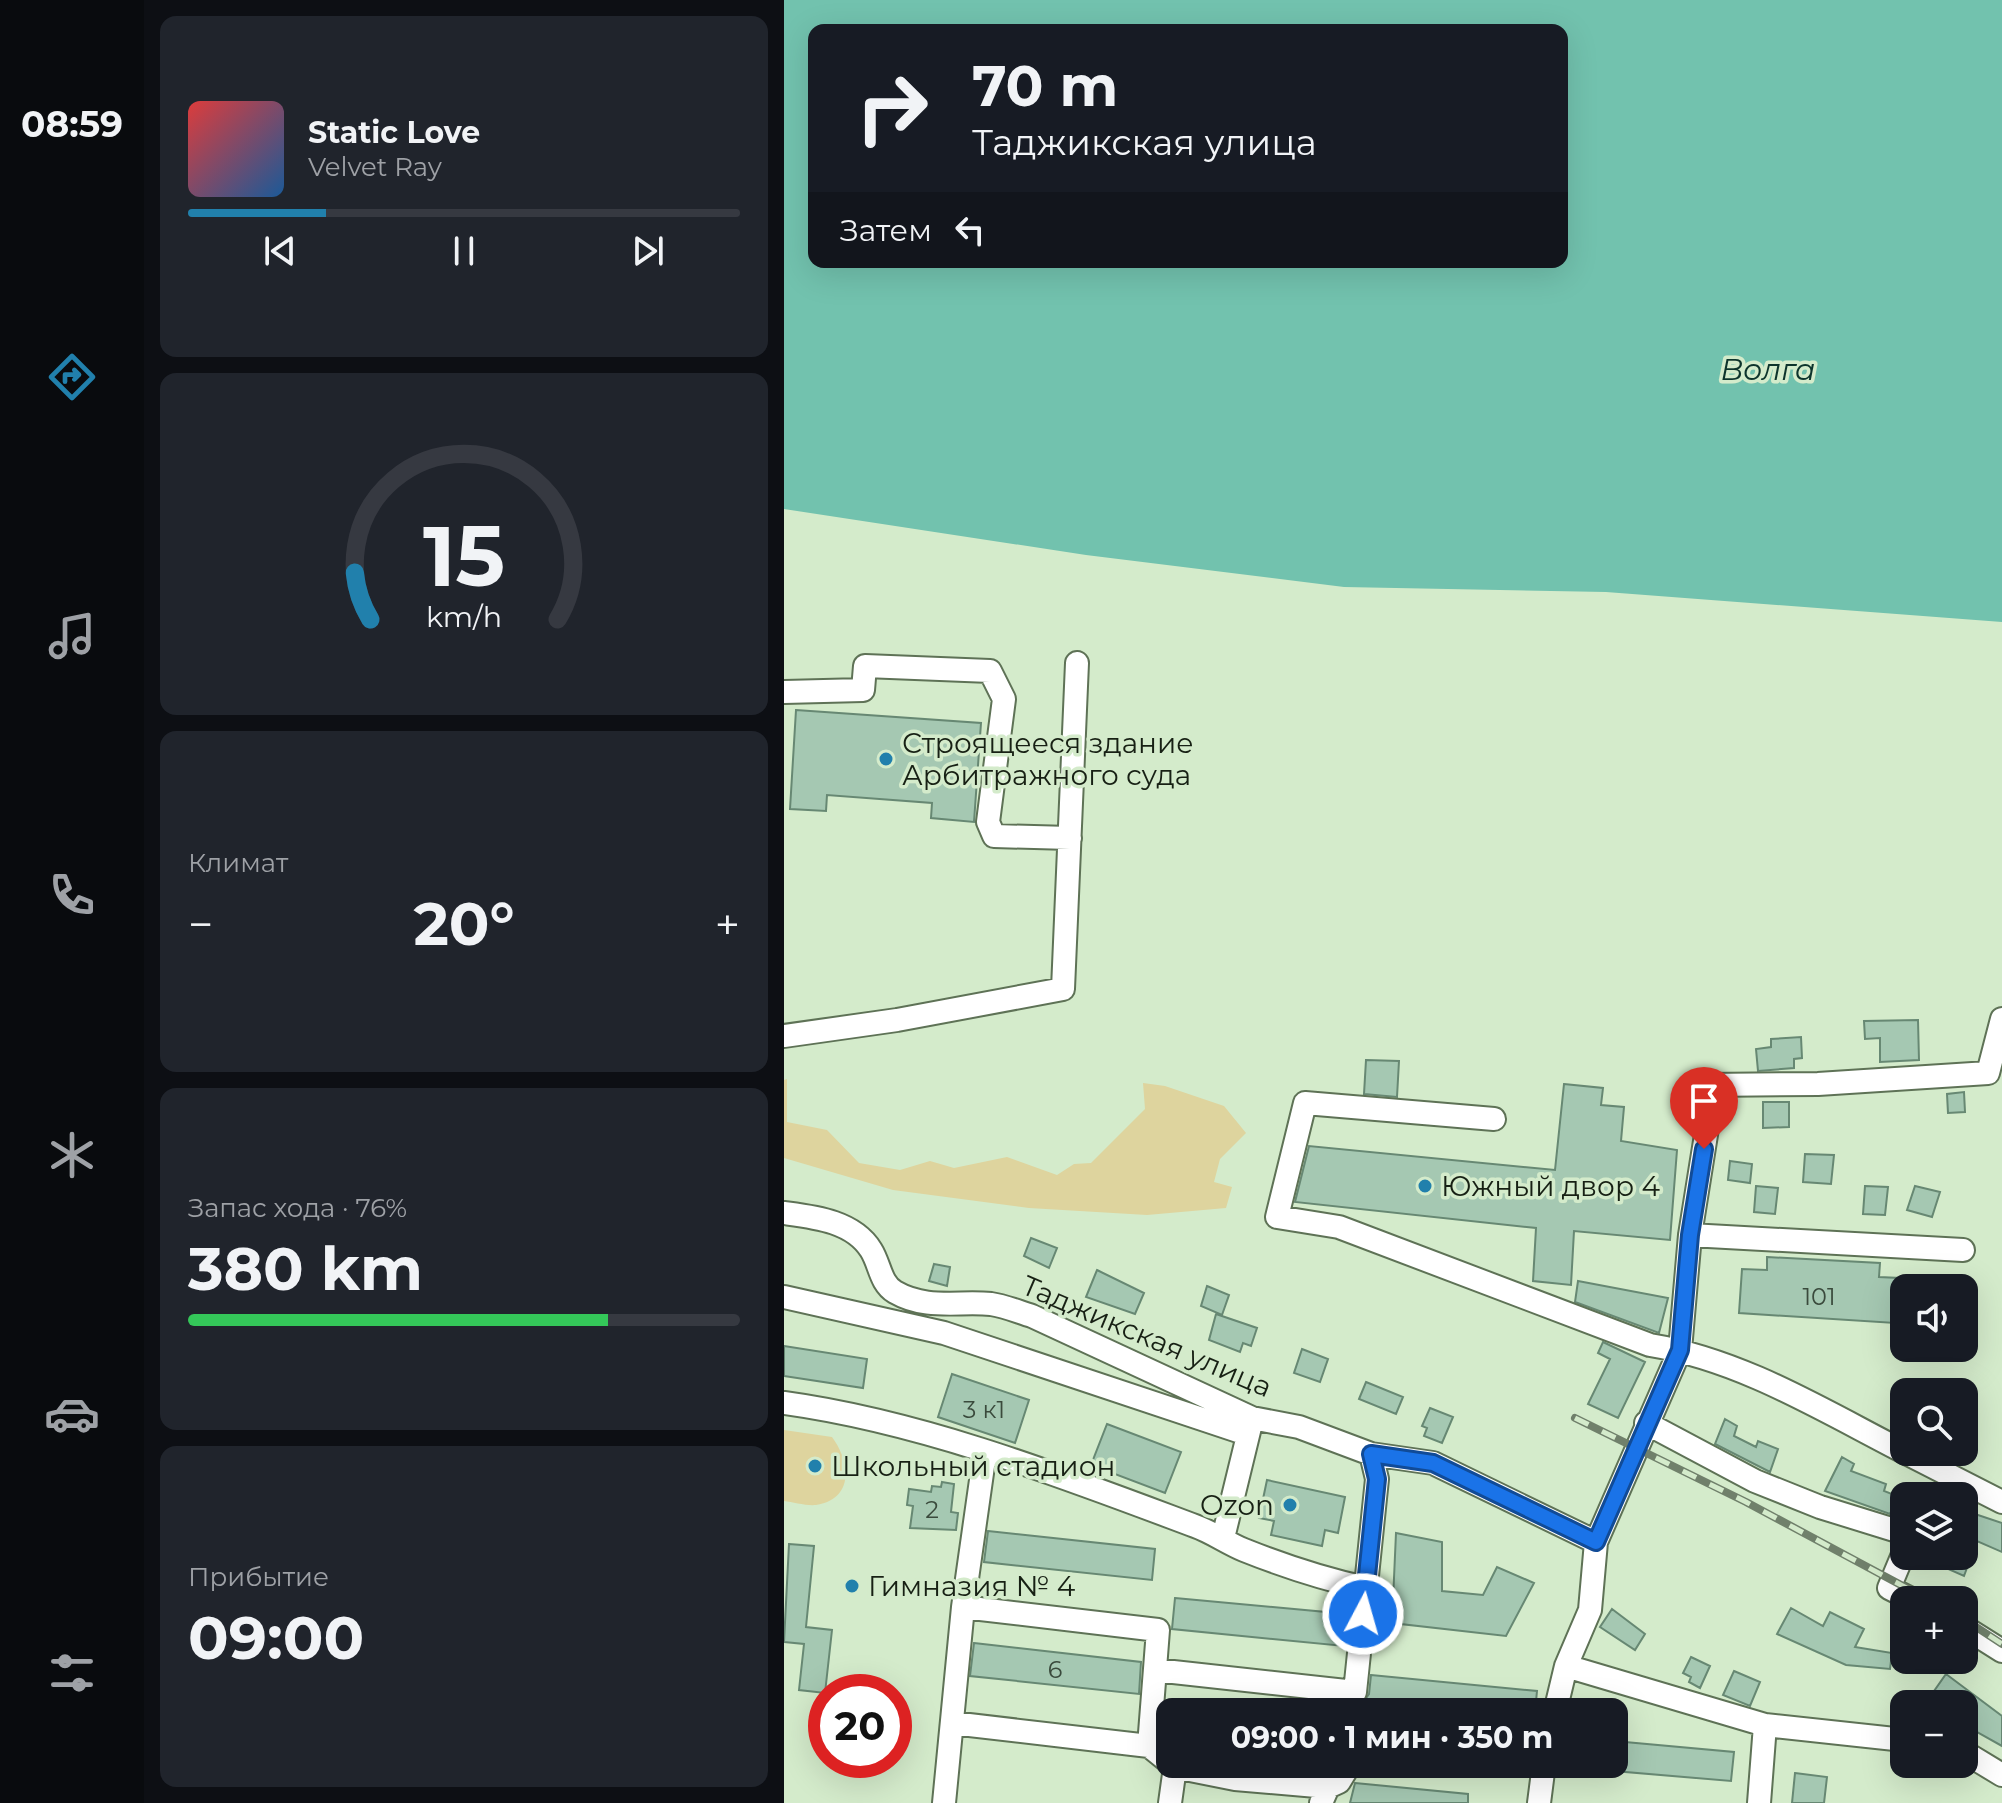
<!DOCTYPE html>
<html lang="ru">
<head>
<meta charset="utf-8">
<style>
  :root { --surface:#171b24; --page:#20242c; --text:#f1f3f6; --muted:#9ea1a6; --line:#363941; --accent:#2180ac }
  body { margin:0; font-family:Montserrat,sans-serif; background:var(--page); color:var(--text); height:100vh; display:flex; flex-direction:column; font-size:30px; white-space:nowrap }
  * { box-sizing:border-box; margin:0 }
  p { font-size:26px; color:var(--muted) }
  .icon { flex:none; width:44px; height:44px; fill:none; stroke:currentColor; stroke-width:2; stroke-linecap:round; stroke-linejoin:round }
  .map { position:relative; flex:1; overflow:hidden }
  .drawer { display:flex; flex-direction:column; gap:16px; padding:16px; background:#0d0f14; width:640px }
  .drawer>* { flex:none }
  .top-card { position:absolute; left:24px; top:24px; width:760px; height:244px; border-radius:16px; box-shadow:0 8px 32px #0002; background:#171b24; color:var(--text); overflow:hidden }
  .controls { position:absolute; left:1106px; top:1274px; display:grid; gap:16px }
  .controls a { display:grid; place-items:center; width:88px; height:88px; border-radius:16px; background:var(--surface); box-shadow:0 8px 32px #0002; font-size:40px }
  .speed { position:absolute; left:24px; top:1674px; display:flex; gap:16px; font-size:40px; font-weight:700; text-align:center }
  .speed>* { display:grid; place-content:center; width:104px; height:104px; border-radius:50%; background:var(--surface); box-shadow:0 8px 32px #0002; line-height:1 }
  .speed .limit { border:12px solid #d22; background:#fff; color:#111 }
  .pin { position:absolute; display:grid; place-items:center; width:68px; height:68px; color:#fff; margin:-82px -34px; border-radius:50% 50% 50% 0; rotate:-45deg; box-shadow:0 0 8px #0007 }
  .pin .icon { rotate:45deg }
  .me { position:absolute; width:88px; margin:-44px; rotate:6deg; stroke-linejoin:round; filter:drop-shadow(0 0 6px #0008) }
  .turn { display:flex; align-items:center; gap:28px; height:168px; padding:0 32px; font-size:36px }
  .turn .icon { width:104px; height:104px; stroke-width:2.5 }
  .turn b { display:block; font-size:56px; line-height:68px }
  .then { display:flex; align-items:center; height:76px; padding:0 32px; background:#0003; gap:16px; font-size:30px }
  .big { font-size:60px; font-weight:700; line-height:1.1 }
  .drawer .card { flex:1; display:flex; flex-direction:column; justify-content:center; gap:12px; min-width:0; padding:0 28px; border-radius:16px; background:var(--page) }
  .drawer .dial { align-items:center; gap:0 }
  .dial svg { height:208px; overflow:visible; fill:none; stroke:var(--line); stroke-width:7; stroke-linecap:round; text-anchor:middle }
  .dial text { fill:var(--text); stroke:none }
  .song { display:flex; align-items:center; gap:24px }
  .cover { width:96px; height:96px; border-radius:12px; background:linear-gradient(135deg,hsl(0 70% 55%),hsl(210 70% 35%)) }
  .played { height:8px; border-radius:4px; background:linear-gradient(90deg,var(--accent) 25%,var(--line) 25%) }
  .keys { display:flex; justify-content:space-around; direction:ltr }
  .heat { display:flex; justify-content:space-between; align-items:center; font-size:44px; direction:ltr }
  .charge { height:12px; border-radius:6px; background:linear-gradient(90deg,#34c759 76%,var(--line) 0) }
  .trip { position:absolute; left:372px; top:1698px; width:472px; height:80px; border-radius:16px; background:var(--surface); box-shadow:0 8px 32px #0002; font-weight:700; line-height:80px; text-align:center }
  main { display:flex; flex:1; min-height:0 }
  .tab-bar { display:flex; flex-direction:column; width:144px; justify-content:space-around; align-items:center; background:#090b0e; color:var(--muted) }
  .tab-bar .icon { width:56px; height:56px }
  .tab-bar .on { color:var(--accent) }
  .tab-bar b { font-size:36px; color:var(--text) }
  .map>svg:first-child { display:block }
</style>
</head>
<body>
<main>
<nav class="tab-bar">
<b>08:59</b>
<svg class="icon on" aria-label="directions" viewBox="0 0 24 24"><path d="M12 3l9 9-9 9-9-9zM9 14v-3h6M13 9l2 2-2 2"/></svg>
<svg class="icon" aria-label="music" viewBox="0 0 24 24"><path d="M9 18V5l10-2v13"/><circle cx="6" cy="18" r="3"/><circle cx="16" cy="16" r="3"/></svg>
<svg class="icon" aria-label="phone" viewBox="0 0 24 24"><path d="M5 4h4l2 5-3 2q2 4 5 5l2-3 5 2v4C11 20 4 13 5 4z"/></svg>
<svg class="icon" aria-label="climate" viewBox="0 0 24 24"><path d="M12 3v18M4 7l16 10M4 17L20 7"/></svg>
<svg class="icon" aria-label="car" viewBox="0 0 24 24"><path d="M5 17H2v-5l4-1 3-4h7l3 4 3 1v5h-3M9 17h6M6 11h13"/><circle cx="7" cy="17" r="2"/><circle cx="17" cy="17" r="2"/></svg>
<svg class="icon" aria-label="filters" viewBox="0 0 24 24"><path d="M4 7h16M4 17h16"/><circle cx="9" cy="7" r="2"/><circle cx="15" cy="17" r="2"/></svg>
</nav>
<section class="drawer">
<div class="card">
<div class="song"><i class="cover"></i><div><b>Static Love</b><p>Velvet Ray</p></div></div>
<div class="played"></div>
<div class="keys"><svg class="icon" aria-label="previous" viewBox="0 0 24 24"><path d="M18 5L8 12l10 7zM5 5v14"/></svg><svg class="icon" aria-label="pause" viewBox="0 0 24 24"><path d="M8 5v14M16 5v14"/></svg><svg class="icon" aria-label="next" viewBox="0 0 24 24"><path d="M6 5l10 7-10 7zM19 5v14"/></svg></div>
</div>
<div class="card dial"><svg viewBox="0 0 100 80">
<path d="M14 69A42 42 0 1 1 86 69"/>
<path d="M14 69A42 42 0 0 1 8 51" stroke="#2180ac"/>
<text x="50" y="56" font-size="32" font-weight="700">15</text>
<text x="50" y="72" font-size="11">km/h</text>
</svg></div>
<div class="card"><p>Климат</p>
<div class="heat"><a>−</a><b class="big">20°</b><a>+</a></div>
</div>
<div class="card"><p>Запас хода · 76%</p><b class="big">380 km</b><div class="charge"></div></div>
<div class="card"><p>Прибытие</p><b class="big">09:00</b></div>
</section>
<div class="map">
<svg width="1218" height="1803" viewBox="0 0 1218 1803">
  <rect width="100%" height="100%" fill="#d4ebcb"/>
  <path fill="#ded49e" d="M3,1079V1122L43,1130L75,1163L116,1170L146,1161L170,1168L223,1157L273,1175L290,1164L307,1163L361,1109L359,1083L381,1086L440,1106L462,1133L436,1159L430,1182L448,1187L442,1208L363,1215L245,1208L109,1190L0,1158V1080Z
    M0,1430L48,1437C66,1461 71,1499 32,1505C22,1506 9,1502 0,1501Z"/>
  <path fill="#72c2ae" fill-rule="evenodd" d="M0,0H1218V622L822,592L560,587L302,555L0,509ZM30,30H778V262H30Z"/>
  <path fill="#a5c8b2" stroke="#678873" stroke-width="2" d="M12,710L197,723L190,822L147,818L148,803L43,795L42,811L6,809Z
    M1134,1020L1135,1060L1096,1062V1038L1081,1039L1080,1021Z
    M1017,1037L1018,1058L1010,1059V1068L974,1071L972,1049L987,1047V1039Z
    M582,1060L615,1061L613,1097L580,1094Z
    M780,1084L819,1088L817,1105L840,1107L837,1141L893,1150L886,1240L790,1231L787,1285L749,1281L752,1228L511,1202L525,1146L771,1170Z
    M1180,1092L1181,1112L1164,1113L1163,1094Z
    M979,1102H1005V1127L979,1128Z
    M1021,1154L1050,1155L1047,1184L1019,1182Z
    M946,1161L968,1164L966,1183L944,1180Z
    M972,1186L994,1188L991,1214L970,1212Z
    M1081,1186L1104,1187L1101,1215L1079,1214Z
    M1131,1186L1156,1192L1148,1217L1123,1210Z
    M247,1238L273,1248L265,1268L240,1256Z
    M983,1257L1096,1263L1095,1277L1116,1278L1111,1323L955,1313L958,1269L983,1270Z
    M150,1264L166,1267L163,1286L145,1281Z
    M313,1270L360,1293L351,1314L302,1297Z
    M794,1281L884,1298L875,1333L791,1302Z
    M423,1286L445,1295L438,1315L417,1306Z
    M432,1314L473,1328L467,1346L459,1343L456,1352L425,1340Z
    M819,1342L861,1362L834,1418L804,1404L826,1359L814,1353Z
    M0,1346L83,1359L79,1388L0,1376Z
    M518,1349L544,1359L536,1382L510,1373Z
    M168,1374L245,1400L231,1443L154,1417Z
    M582,1382L619,1397L612,1414L575,1399Z
    M646,1408L669,1417L658,1443L640,1436L643,1428L638,1426Z
    M941,1419L953,1426L950,1436L972,1447L974,1441L994,1449L986,1472L931,1444Z
    M323,1424L397,1452L381,1493L307,1465Z
    M1058,1457L1070,1464L1067,1471L1102,1484L1100,1491L1113,1496L1106,1514L1041,1491Z
    M483,1480L561,1497L554,1533L541,1530L538,1546L487,1535L490,1521L475,1518Z
    M158,1482L170,1484L167,1512L174,1513L172,1530L126,1528L129,1506L123,1505L125,1489L147,1492L148,1486L157,1487Z
    M1182,1511L1218,1523V1552L1193,1541L1180,1576L1162,1568L1167,1556H1180Z
    M204,1531L371,1549L368,1580L200,1562Z
    M612,1533L658,1542V1591L699,1595L713,1567L750,1583L722,1636L608,1623Z
    M5,1544L30,1546L22,1627L48,1630L41,1693L15,1690L20,1644L0,1642Z
    M391,1598L563,1614L560,1646L388,1629Z
    M1007,1608L1039,1626L1046,1612L1080,1629L1071,1647L1108,1653L1106,1669L1062,1665L993,1634Z
    M828,1609L861,1634L851,1650L816,1627Z
    M190,1643L357,1662L355,1694L186,1676Z
    M907,1657L926,1666L916,1688L905,1682L907,1677L899,1673Z
    M950,1671L976,1682L966,1706L939,1695Z
    M1162,1674L1218,1716V1746L1191,1731L1180,1738V1704H1141Z
    M587,1675L753,1691L751,1712H632L576,1706L585,1694Z
    M830,1741L950,1752L947,1781L830,1771Z
    M1011,1773L1043,1777L1040,1803H1008Z
    M571,1783L684,1794V1803H566Z"/>
  <g fill="none" stroke-linecap="round" stroke-linejoin="round">
    <g stroke="#5e7256" stroke-width="26">
      <path id="minor" d="M0,692L79,690L81,666L206,671L220,699L204,822L210,836L286,838
        M0,1036L113,1020L279,989L293,663
        M921,1085L929,1091L906,1235L896,1350L812,1542L806,1610L782,1666L981,1725L1120,1740
        M921,1085L1034,1084L1204,1073L1218,1019
        M710,1119L521,1103L493,1217L555,1227L866,1345C958,1360 1038,1410 1120,1452
        M0,1213C30,1217 69,1221 87,1250C96,1264 96,1283 111,1292C142,1310 174,1301 207,1304C221,1306 235,1312 248,1316L468,1418L515,1427L587,1454L649,1463L812,1542
        M906,1235L1179,1250
        M0,1297L160,1333L463,1434
        M0,1403C139,1422 280,1477 411,1526C428,1532 443,1543 460,1550C500,1566 540,1579 581,1588
        M862,1423L971,1481L1036,1507L1120,1533
        M1120,1452L1218,1502
        M439,1538L467,1423
        M1120,1552L1105,1588L1129,1600
        M179,1607L374,1630L365,1746L386,1763
        M1180,1627L1218,1651
        M371,1670L571,1692L593,1479L587,1454
        M771,1712L782,1666
        M168,1723L365,1746
        M1180,1752L1218,1775
        M391,1767L451,1779L544,1787L537,1803
        M544,1787L555,1782L566,1764
        M160,1803L179,1607L201,1452
        M386,1803L391,1767L388,1764
        M755,1803L760,1764
        M975,1803L981,1725"/>
    </g>
    <use href="#minor" stroke="#fff" stroke-width="22"/>
    <g stroke="#70806b" stroke-width="8">
      <path id="rail" d="M791,1418L962,1502L1145,1600
        M1180,1619L1218,1644"/>
    </g>
    <use href="#rail" stroke="#d4ebcb" stroke-width="5" stroke-dasharray="15" stroke-linecap="butt"/>
  </g>
  <g fill="none" stroke-linecap="round" stroke-linejoin="round">
    <g stroke="#114b97" stroke-width="20">
      <path id="route" d="M579,1614L593,1479L587,1454L649,1463L812,1542L896,1350L906,1235L920,1149"/>
    </g>
    <use href="#route" stroke="#1a73e8" stroke-width="14"/>
  </g>
  <g fill="#2180ac" stroke="#d4ebcb" stroke-width="3">
    <circle cx="102" cy="759" r="8"/>
    <circle cx="641" cy="1186" r="8"/>
    <circle cx="31" cy="1466" r="8"/>
    <circle cx="506" cy="1505" r="8"/>
    <circle cx="68" cy="1586" r="8"/>
  </g>
  <g text-anchor="middle" dominant-baseline="central" stroke-width="7" stroke-linejoin="round" paint-order="stroke">
    <g font-size="24" fill="#3a4a3c">
      <text x="1035" y="1296">101</text>
      <text x="200" y="1409">3 к1</text>
      <text x="148" y="1509">2</text>
      <text x="271" y="1669">6</text>
    </g>
    <g font-size="28" fill="#172014" stroke="#d4ebcb" text-anchor="start">
      <text x="118" y="743">Строящееся здание<tspan x="118" dy="32">Арбитражного суда</tspan></text>
      <text x="657" y="1186">Южный двор 4</text>
      <text x="47" y="1466">Школьный стадион</text>
      <text x="490" y="1505" text-anchor="end">Ozon</text>
      <text x="84" y="1586">Гимназия № 4</text>
    </g>
    <g font-size="28" fill="#172014" stroke="#d4ebcb">
      <text transform="translate(363 1336) rotate(23)">Таджикская улица</text>
    </g>
    <g font-size="30" font-style="italic" fill="#0d342c" stroke="#d4ebcb">
      <text x="984" y="369">Волга</text>
    </g>
  </g>
</svg>
<div class="controls">
<a><svg class="icon" aria-label="sound" viewBox="0 0 24 24"><path d="M4 9h4l5-4v14l-5-4H4zM17 9q2 3 0 6"/></svg></a>
<a><svg class="icon" aria-label="search" viewBox="0 0 24 24"><circle cx="10" cy="10" r="6"/><path d="M15 15l6 6"/></svg></a>
<a><svg class="icon" aria-label="layers" viewBox="0 0 24 24"><path d="M12 4l9 5-9 5-9-5zM3 14l9 5 9-5"/></svg></a>
<a>+</a>
<a>−</a>
</div>
<div class="speed"><div class="limit">20</div></div>
<div class="pin" style="left:920px;top:1149px;background:#d93025"><svg class="icon" aria-label="arrive" viewBox="0 0 24 24"><path d="M6 21V4h12l-3 4 3 4H6"/></svg></div>
<svg class="me" style="left:579px;top:1614px" viewBox="-20 -20 40 40"><circle r="17" fill="#1a73e8" stroke="#fff" stroke-width="3"/><path d="M0-11L8 9 0 5-8 9z" fill="#fff"/></svg>
<div class="trip">09:00 · 1 мин · 350 m</div>
<div class="top-card">
<div class="turn"><svg class="icon" aria-label="right" viewBox="0 0 24 24"><path d="M7 20v-9h11M14 6l5 5-5 5"/></svg><div><b>70 m</b>Таджикская улица</div></div>
<div class="then">Затем<svg class="icon" aria-label="left" viewBox="0 0 24 24"><path d="M17 20v-9H6M10 6l-5 5 5 5"/></svg></div>
</div>
</div>
</main>
</body>
</html>
